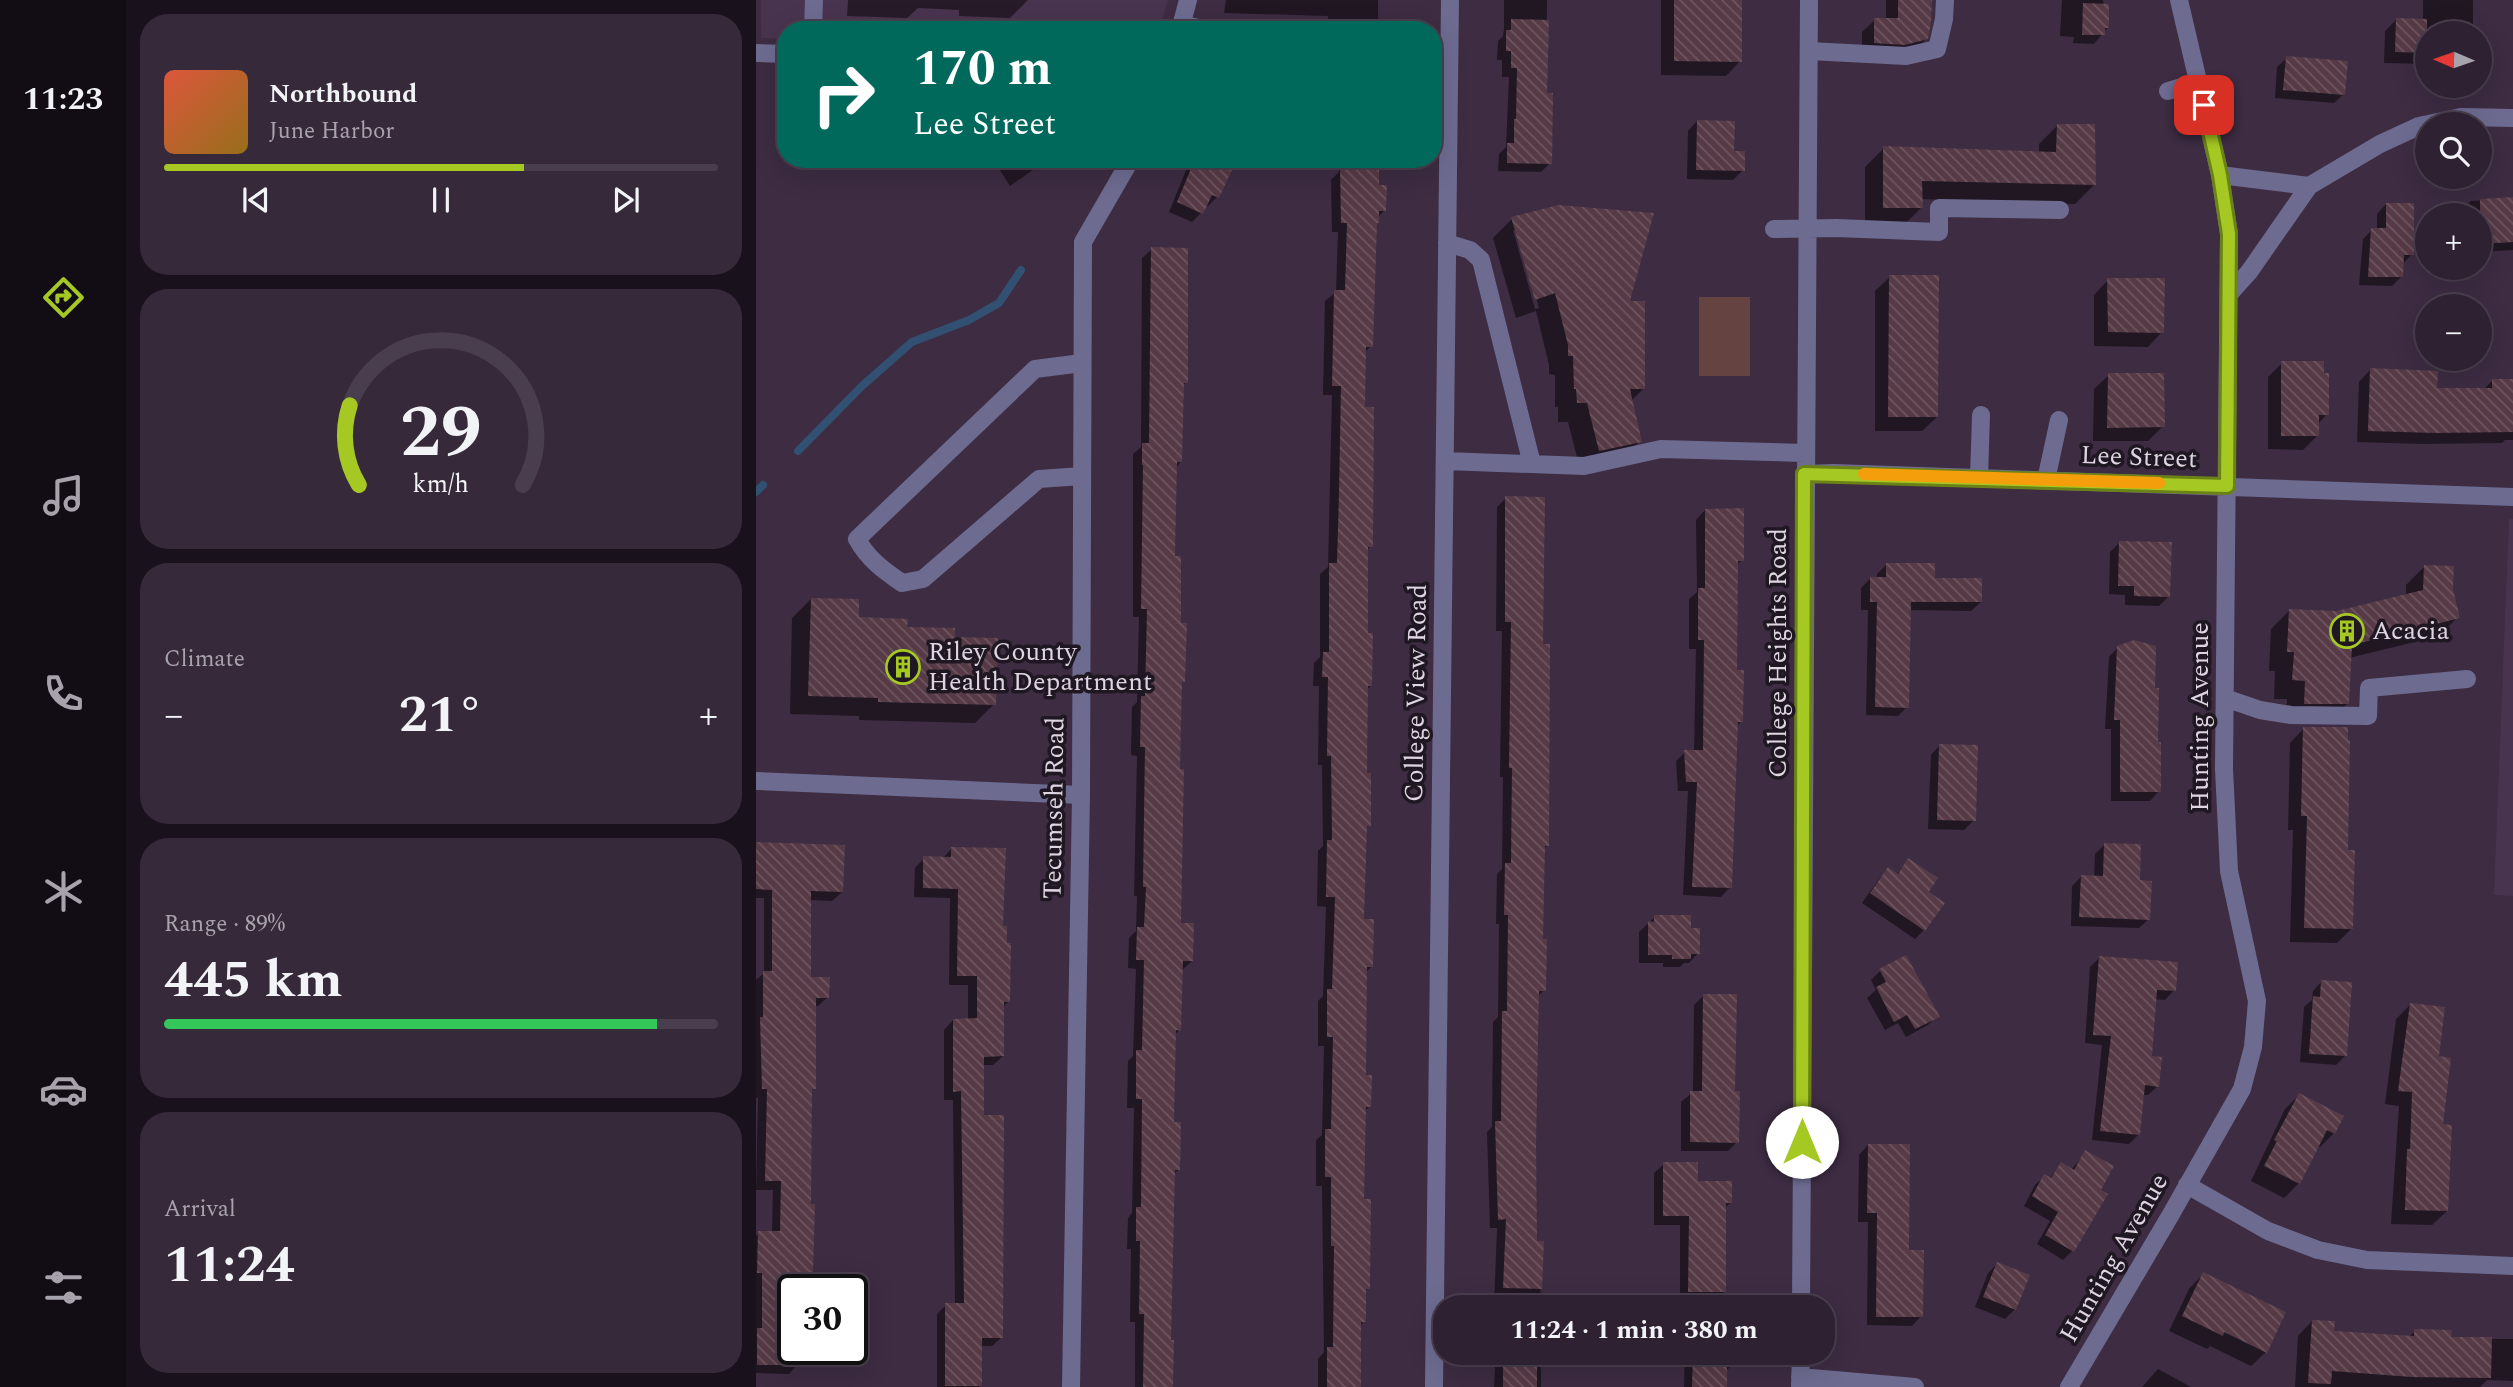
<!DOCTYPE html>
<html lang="en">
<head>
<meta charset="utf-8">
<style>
  :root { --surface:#2e2132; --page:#36293a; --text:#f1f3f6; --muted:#a7a3ac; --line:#493e4d; --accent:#a5c823 }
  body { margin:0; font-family:Spectral,serif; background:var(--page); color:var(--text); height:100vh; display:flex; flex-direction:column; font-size:26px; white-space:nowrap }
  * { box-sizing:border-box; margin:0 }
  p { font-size:23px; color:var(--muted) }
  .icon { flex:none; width:38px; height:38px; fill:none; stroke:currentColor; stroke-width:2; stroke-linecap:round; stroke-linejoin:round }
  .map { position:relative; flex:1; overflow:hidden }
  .details { display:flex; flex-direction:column; gap:14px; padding:14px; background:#19121c; width:630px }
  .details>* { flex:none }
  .top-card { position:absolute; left:21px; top:21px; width:665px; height:147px; border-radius:28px; box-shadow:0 7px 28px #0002,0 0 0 2px var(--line); background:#00695c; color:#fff; overflow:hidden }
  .needle { width:46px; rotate:272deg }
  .fabs { position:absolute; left:1659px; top:21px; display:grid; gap:14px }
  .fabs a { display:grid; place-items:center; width:77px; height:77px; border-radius:50%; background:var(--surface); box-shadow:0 7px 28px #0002,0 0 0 2px var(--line); font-size:35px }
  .speed { position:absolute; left:21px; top:1274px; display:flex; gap:14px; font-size:35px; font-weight:700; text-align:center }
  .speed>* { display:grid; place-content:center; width:91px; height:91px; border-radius:50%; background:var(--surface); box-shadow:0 7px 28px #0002,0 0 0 2px var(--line); line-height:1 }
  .speed .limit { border:4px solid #111; border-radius:10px; background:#fff; color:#111 }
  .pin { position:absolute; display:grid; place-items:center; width:60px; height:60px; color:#fff; margin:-30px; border-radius:14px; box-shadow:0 4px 10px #0006 }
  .me { position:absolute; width:77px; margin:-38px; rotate:0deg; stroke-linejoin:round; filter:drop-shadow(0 0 5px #0008) }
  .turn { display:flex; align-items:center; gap:24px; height:147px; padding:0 21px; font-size:32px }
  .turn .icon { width:91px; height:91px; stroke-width:2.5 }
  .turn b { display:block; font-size:49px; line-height:60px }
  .big { font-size:52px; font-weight:700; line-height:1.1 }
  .details .widget { flex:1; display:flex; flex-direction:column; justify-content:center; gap:10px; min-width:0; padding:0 24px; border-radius:28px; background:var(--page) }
  .details .dial { align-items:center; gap:0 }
  .dial svg { height:182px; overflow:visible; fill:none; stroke:var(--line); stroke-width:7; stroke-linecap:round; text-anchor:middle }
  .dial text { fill:var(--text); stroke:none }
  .song { display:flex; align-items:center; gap:21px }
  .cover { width:84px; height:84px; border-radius:10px; background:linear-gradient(135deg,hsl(10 70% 55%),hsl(40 70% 35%)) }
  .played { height:7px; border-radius:4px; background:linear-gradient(90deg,var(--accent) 65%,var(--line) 65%) }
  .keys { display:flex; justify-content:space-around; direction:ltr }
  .heat { display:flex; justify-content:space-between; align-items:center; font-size:38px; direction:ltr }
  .charge { height:10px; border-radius:5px; background:linear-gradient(90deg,#34c759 89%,var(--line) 0) }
  .trip { position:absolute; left:677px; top:1295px; width:402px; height:70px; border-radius:28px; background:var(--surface); box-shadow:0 7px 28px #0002,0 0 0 2px var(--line); font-weight:700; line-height:70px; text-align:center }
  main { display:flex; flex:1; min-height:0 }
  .dock { display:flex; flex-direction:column; width:126px; justify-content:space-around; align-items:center; background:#120d14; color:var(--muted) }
  .dock .icon { width:49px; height:49px }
  .dock .current { color:var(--accent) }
  .dock b { font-size:32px; color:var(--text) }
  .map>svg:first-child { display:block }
</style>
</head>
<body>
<main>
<nav class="dock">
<b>11:23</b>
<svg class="icon current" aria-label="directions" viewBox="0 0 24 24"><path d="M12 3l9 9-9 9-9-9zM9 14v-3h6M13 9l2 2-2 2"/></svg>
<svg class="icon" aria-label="music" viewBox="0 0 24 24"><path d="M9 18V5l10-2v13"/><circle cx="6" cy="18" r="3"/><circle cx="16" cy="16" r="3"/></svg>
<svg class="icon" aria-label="phone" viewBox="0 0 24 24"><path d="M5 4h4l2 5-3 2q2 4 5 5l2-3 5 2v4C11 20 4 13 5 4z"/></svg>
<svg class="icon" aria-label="climate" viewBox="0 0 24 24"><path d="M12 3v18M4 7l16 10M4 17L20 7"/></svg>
<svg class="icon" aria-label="car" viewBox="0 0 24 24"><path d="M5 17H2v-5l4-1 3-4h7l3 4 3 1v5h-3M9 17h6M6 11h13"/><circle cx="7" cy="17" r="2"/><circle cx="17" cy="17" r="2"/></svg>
<svg class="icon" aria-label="filters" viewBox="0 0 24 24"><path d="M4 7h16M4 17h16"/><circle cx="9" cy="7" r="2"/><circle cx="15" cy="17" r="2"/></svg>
</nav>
<section class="details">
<div class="widget">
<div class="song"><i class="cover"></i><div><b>Northbound</b><p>June Harbor</p></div></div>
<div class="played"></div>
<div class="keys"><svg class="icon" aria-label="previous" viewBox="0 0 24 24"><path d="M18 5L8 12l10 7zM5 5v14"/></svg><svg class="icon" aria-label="pause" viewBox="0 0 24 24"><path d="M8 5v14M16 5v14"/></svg><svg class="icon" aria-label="next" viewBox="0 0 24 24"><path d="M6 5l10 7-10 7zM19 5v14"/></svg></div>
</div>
<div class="widget dial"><svg viewBox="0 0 100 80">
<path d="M14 69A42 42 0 1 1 86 69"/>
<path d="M14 69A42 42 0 0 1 10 34" stroke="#a5c823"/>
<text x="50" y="56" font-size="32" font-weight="700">29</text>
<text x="50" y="72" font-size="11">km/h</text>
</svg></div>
<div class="widget"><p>Climate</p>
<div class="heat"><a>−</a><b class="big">21°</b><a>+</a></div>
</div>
<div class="widget"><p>Range · 89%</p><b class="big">445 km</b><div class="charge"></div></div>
<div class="widget"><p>Arrival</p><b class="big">11:24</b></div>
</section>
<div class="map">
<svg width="1757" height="1387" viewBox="0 0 1757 1387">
  <defs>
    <pattern id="building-back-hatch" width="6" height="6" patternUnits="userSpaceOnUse" patternTransform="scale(1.75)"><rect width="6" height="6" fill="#563a46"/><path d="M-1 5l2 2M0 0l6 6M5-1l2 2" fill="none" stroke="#6e5660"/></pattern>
  </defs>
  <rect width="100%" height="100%" fill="#3d2c42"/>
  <path fill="#49344f" d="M5,0H412L403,30H30V39L5,38Z
    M1753,519H1757V896L1738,895Z"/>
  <path fill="#644341" d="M943,297H994V376H943Z"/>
  <path fill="#0007" fill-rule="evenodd" d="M92,0H272L254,18L203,16V10L162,8L151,18L91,16Z
    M470,0H622V30H572V16L468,13Z
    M748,0H791L790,94L794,163L785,172L742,171L743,154L750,147L753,77H746V60H741L742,41L747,36L748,29Z
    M905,0H984V61L970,76L905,75Z
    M1130,0H1174L1170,39L1157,52L1106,55V32L1119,20H1130Z
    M1306,0H1347L1351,28L1338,44L1317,43L1318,37L1304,36Z
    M1667,0H1717V33H1671V64L1628,63L1629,31L1640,20L1667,21Z
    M1531,58L1588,94L1578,103L1519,98L1521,67Z
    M941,121L976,152L987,170L977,180L931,179L932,131Z
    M1302,125L1338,185L1319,204L1165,199V208L1146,227L1109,226V167L1128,148L1283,153V144Z
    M237,159H293L254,186Z
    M438,159H479L461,197L452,206L449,205L445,213L436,222L413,212L431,168Z
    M583,159H621V187L629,210L621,218L619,224L615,346L608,353L607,408L615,546L610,551V635L615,686L610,690L609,775L613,825L609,829L607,921L615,967L609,973L608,1077L613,1107L608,1112L606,1200L612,1288L608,1292V1321L604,1326L603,1387H562V1359L568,1352L566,1186H560V1140L566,1135L568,1046H562V1001L567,996L570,907L561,906L562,851L567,846L566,765H562L563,686H557L558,663L564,657V574L572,567L576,395H567L569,301L580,292L582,232H576L575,180L583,172Z
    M1757,199V250L1724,252V215H1706V210L1715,201Z
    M1630,204L1656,254L1646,265V276L1636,286L1603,285L1607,239L1616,230H1621V214Z
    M756,219L871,303L888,388L875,401L884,441L865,460L824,469L812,422H802V407H799V375L793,374V365L780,311L760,318L737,238ZM757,230H761L783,308L779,309Z
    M396,249L430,382L426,387L425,462L419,468L418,558L428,681L424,685L423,924L436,961L426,970L424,1030L418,1035L416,1123L422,1170L417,1175L413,1342L416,1387H379V1322H374L375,1249H371L372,1218L376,1213L378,1108H371L372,1061L377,1056L380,969L372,968L373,938L380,931L381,896H378L381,756L375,755L376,707L381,702L383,617H377V454L385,447L386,258Z
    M1134,277L1181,417L1166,431H1119V291Z
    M1352,280L1406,332L1392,347L1338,346V295Z
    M1526,363L1566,375L1571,414L1562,424V435L1547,450L1512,449V377Z
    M1614,370L1680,390L1728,389L1736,381H1757V440H1749L1746,443L1667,444L1601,442L1603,382Z
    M1353,375L1407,426L1392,441H1337L1338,389Z
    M750,498L785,645L791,846L787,850L785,940L788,990L781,997L778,1145L780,1242L786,1243L784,1307H738L741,1228H734L731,1132L736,1127L737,1022L742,1017L743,924H740L741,874L746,869L747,777H744L746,631H740L741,507Z
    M949,510L986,560L980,566L979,671L985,722L980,727L974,887L965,897L927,895L932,791H922L920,761L929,752H938L940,649H933V599L941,592L940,520Z
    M1364,542L1413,596L1403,606L1369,605V595L1353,594L1354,552Z
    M1130,565L1177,580L1225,602L1215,611L1153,610L1151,707L1142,716L1110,715L1112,610H1105V588L1114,579H1121V574Z
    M1669,566L1696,589L1702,617L1683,636L1593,658L1591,704L1572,723L1530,722L1531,699H1518L1519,671H1513L1515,629L1534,610L1581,612L1650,596V585Z
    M55,599L101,619L197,638L238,704L219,723L103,720V716L34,714L36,618Z
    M1362,647L1400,744L1403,791L1394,801H1355V729H1349L1353,657Z
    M1548,728L1590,852L1595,929L1581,943L1534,942L1537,830H1532L1534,743Z
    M1184,745L1218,820L1208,830L1172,829L1175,755Z
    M0,844L86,892L76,901L53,900V978L72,997L62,1006H58V1088L54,1092L55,1272L43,1282V1290H37V1349H42V1364L33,1374L0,1373V1236L3,1233H16L17,1190H0L2,1098H0V980L8,973V898H0Z
    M1348,845L1382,882L1393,919L1383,928L1315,926L1316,886L1325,877L1338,878L1339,854Z
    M196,848L246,928L253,1001L247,1007V1056L237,1065H226V1117L246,1337L236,1346H224L223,1387H181V1314L190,1305H199L197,1100H188V1030L197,1020H212V985H193L194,898L158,897L159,868L168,858H187Z
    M1153,860L1170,892L1168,930L1159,939L1106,903L1123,879L1132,870L1140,875Z
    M899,917L934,930L942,953L933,963H928L924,967H907V963H883V932Z
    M1149,957L1181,1016L1172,1025L1150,1037L1142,1023L1129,1030L1111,998L1120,990L1115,980L1124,971Z
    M1344,957L1418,990L1409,1000L1398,999L1394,1057L1402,1086L1392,1095H1387L1382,1135L1373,1144L1336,1140L1346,1045L1329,1043L1334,967Z
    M1566,981L1589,1056L1580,1065L1544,1062L1548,1007L1556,1000L1557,991Z
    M947,996L978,1093L981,1142L972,1151H925V1102L937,1092L938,1005Z
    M1654,1005L1681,1058L1691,1211L1676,1225L1635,1224L1643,1106L1629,1104L1640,1019Z
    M1543,1095L1578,1133L1564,1147L1561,1146L1543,1183L1528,1198L1495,1181L1529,1109Z
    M1112,1145L1152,1252L1165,1316L1156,1326L1111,1325L1112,1222H1102L1103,1155Z
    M1330,1152L1316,1251L1307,1260L1281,1244L1294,1221L1268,1206L1279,1185L1289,1176L1293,1179L1305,1164L1315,1170Z
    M908,1164L974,1203L969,1208L968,1307H930L931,1300H924V1225H898V1173Z
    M1241,1264L1259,1309L1249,1319L1219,1307L1232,1273Z
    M1447,1274L1510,1352L1495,1366L1454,1346L1451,1349L1413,1331L1433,1289Z
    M1556,1321L1577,1333L1652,1338L1659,1331L1693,1339H1757V1381L1731,1380L1724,1387H1539L1542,1336Z
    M732,1353H785V1387H738L739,1366H732Z
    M929,1353H975L974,1367L969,1372V1387H928Z
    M1402,1369L1435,1387H1386Z"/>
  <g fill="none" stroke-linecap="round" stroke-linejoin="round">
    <path stroke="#325072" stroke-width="8" d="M42,451L106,386L156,342L213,320L243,303L265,270
      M0,492L7,485"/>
  </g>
  <path fill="url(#building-back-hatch)" d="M918,0H986V62L918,61Z
    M1142,0H1176L1175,23L1172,39L1149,45L1118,43V18H1142Z
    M1327,3L1353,4V28H1349V35H1326Z
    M1640,18L1671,19V53L1639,52Z
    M755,19L793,20L791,93H797L796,164L751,163V143H758V119H760L761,68H755V51H750V30H755Z
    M1530,56L1592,61L1589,95L1527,90Z
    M941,120L979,121L978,151H989V171L940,170Z
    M1301,124H1339L1340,185L1166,181L1167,208H1127V146L1300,152Z
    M439,159H481L463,198L456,195L447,214L421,202Z
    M584,168L623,169V185H631L630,211H623V223H621L617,347H610L609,407H618L617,547H612V633H617L616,686H612L611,773H615V826H611L608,919H618L617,967H611L610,1075H616L615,1107H610L608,1199H615L614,1289H610V1322H605V1387H571V1347H577L578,1246H575V1177H569V1129H575L577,1037H571V989H576L579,897H570L571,840H576L575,756H571L572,677H566L567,652H573V563H581L583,493L585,386H576L578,290H589L591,223H585Z
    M1757,197V242L1724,244V199Z
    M1630,203H1658V255H1648L1647,277H1612L1615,228H1630Z
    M802,205L898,213L874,301H889V389H874L886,442L843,451L831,403H821L820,389H818L817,356H812V345L799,293L779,300L755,217Z
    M395,247L432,248V383H428L426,462H421L419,556H425V623H431L429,682H426L424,769H428L425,923H438L437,961H427L425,1031L420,1030L418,1122H425L424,1170H419L415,1340H418L417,1387H387L388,1314H383L384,1241H380V1207H385L386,1099H380V1050H386L388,960H380L381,927H388L390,887H387L389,747H384L385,696H389L391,609H385L387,465H386V443H393Z
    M1133,275H1183L1182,417H1132Z
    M1351,278H1409L1408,333L1352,332Z
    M1525,361H1568V373H1573V415H1563V436H1525Z
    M1614,368L1682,371L1681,388H1736V379H1757V432L1680,433L1612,431Z
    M1352,373H1408L1409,427L1351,428Z
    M749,496L789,497L787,644H794L793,846H789L787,939H791L790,991H783L780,1145L781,1241H788L786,1289L747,1288L750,1219L742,1220L739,1121H745L746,1011H751L752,915H748L749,863H755L756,768H753L755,622H749Z
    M988,508V561H982L981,670H988L987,722H982L976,888L936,887L941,782H930L928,750H947L948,640H942V588H949V509Z
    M1363,541L1416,542L1414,597L1378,596V586H1362Z
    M1130,563H1179V578H1226V602H1155L1153,708L1119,707L1121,602H1114V577H1130Z
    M1668,565L1698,566L1697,589L1704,618L1596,645L1593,704H1548L1549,681L1536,680L1538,652H1531L1533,609L1581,611L1667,590Z
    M55,598L103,599V617L152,619L151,627L199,628V637L242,638L240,705L122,702V698L52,696Z
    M1378,640L1400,646L1399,688H1403L1402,742H1405V792H1364V720H1358L1361,646Z
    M1547,727H1592V740H1594L1592,850H1599L1597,929L1548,928L1551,816H1545Z
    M1183,744L1222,745L1220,821L1181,820Z
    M0,842L89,845L87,892L55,891V977H74L73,998H60V1089H56L55,1204H59L57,1273H37V1365H1V1328H6V1273H1L2,1231H24L25,1181H9L11,1089H6L4,1017H7V971H16V890L0,889Z
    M1348,843L1385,844L1384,880L1396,881L1394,920L1323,917L1325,875L1347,876Z
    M195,847L250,848L247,926H251V943H255L254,1002H248V1056L228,1057V1115H248L247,1338H226V1386H189V1303H208L205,1091L197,1092V1019L221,1018V976H201L202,889L167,888V856L195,857Z
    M1152,858L1182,878L1173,892L1189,903L1169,931L1114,893L1132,867L1142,874Z
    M898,915H935V928H944V954H935V959H916V955H892V921L898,922Z
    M1150,955L1184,1017L1159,1029L1151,1015L1138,1022L1120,987L1130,982L1123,969Z
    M1343,956L1422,962L1420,991L1401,990L1396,1056L1406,1057L1403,1087L1389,1085L1384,1135L1344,1131L1355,1036L1337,1035Z
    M1565,980L1596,982L1591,1056L1553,1054L1557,996L1564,997Z
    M947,994H981L979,1091H984L983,1143L934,1142V1091H946Z
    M1654,1003L1689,1007L1683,1056L1695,1058L1687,1124L1696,1125L1692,1211L1649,1210L1651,1149H1654L1656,1092L1642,1091Z
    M1543,1093L1588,1116L1579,1134L1571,1130L1544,1184L1508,1166L1521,1141L1518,1140Z
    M1112,1144H1154L1153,1250H1168L1167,1317H1120L1121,1213H1111Z
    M1329,1150L1358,1166L1345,1190L1352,1194L1318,1252L1289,1235L1302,1212L1276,1196L1288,1174L1295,1178L1305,1162L1318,1170Z
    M907,1162H942V1181H976V1203H970V1292H932L933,1216H907Z
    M1241,1262L1274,1275L1260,1310L1227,1297Z
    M1447,1272L1530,1312L1511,1353L1468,1332L1467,1336L1426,1316Z
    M1556,1320L1579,1321L1578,1331L1658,1336V1329L1696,1330L1695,1337H1736L1735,1378L1656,1377L1576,1371L1575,1384L1552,1383Z
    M747,1353H781V1387H747Z
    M937,1353H971V1387H936Z"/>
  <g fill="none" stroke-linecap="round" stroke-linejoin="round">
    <path stroke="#6d6b90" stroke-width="18" d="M425,24L451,30
      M57,30L58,0
      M424,30L432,0
      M1053,51L1150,56L1181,49L1188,19L1189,0
      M0,53L30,54
      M1412,91L1442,82
      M1464,175L1553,186
      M1018,229L1080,228L1183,232V208L1304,210
      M691,243L714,250L725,260L776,464
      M1474,293L1493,272L1553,186L1624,144L1663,126L1705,117L1757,118
      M689,461L828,466L905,449L1049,453
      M1048,474L1078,473L1757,497
      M326,476L283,479L167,579L146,583C127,570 112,559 101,539L279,369L326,363
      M1223,478L1225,415
      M1290,480L1303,420
      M1469,698L1504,710L1535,715L1612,716L1613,688L1711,679
      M0,781L325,795
      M1431,1185L1512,1231L1562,1250L1611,1260L1757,1266
      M1045,1307L1053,0
      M1044,1377L1159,1387
      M315,1387L325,795L327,242L375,159
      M678,1387L694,0
      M1044,1387L1045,1353
      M1313,1387L1414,1216L1486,1089L1497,1047L1501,1001L1473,871L1468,769L1473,234L1464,175L1423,0"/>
  </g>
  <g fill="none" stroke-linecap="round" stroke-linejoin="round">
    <g stroke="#6b8217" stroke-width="18">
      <path id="route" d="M1046,1142L1048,474L1471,486L1473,234L1464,175L1448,105"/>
    </g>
    <use href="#route" stroke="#a5c823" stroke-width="12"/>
    <path stroke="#f59e0b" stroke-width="12" d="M1108,474L1403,483"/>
  </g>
  <defs>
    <g id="building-ring" transform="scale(1.75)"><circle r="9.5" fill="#1f1822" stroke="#a5c823" stroke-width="1.5"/><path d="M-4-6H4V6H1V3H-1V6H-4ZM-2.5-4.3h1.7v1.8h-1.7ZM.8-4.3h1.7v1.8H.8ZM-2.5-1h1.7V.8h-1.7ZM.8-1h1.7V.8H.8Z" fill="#a5c823"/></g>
  </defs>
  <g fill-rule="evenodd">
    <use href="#building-ring" x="1591" y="631"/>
    <use href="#building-ring" x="147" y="667"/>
  </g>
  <g text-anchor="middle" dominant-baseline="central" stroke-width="7" stroke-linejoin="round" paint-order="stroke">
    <g font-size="26" fill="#dfd5e2" stroke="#1f1822">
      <text transform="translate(1383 457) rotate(2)">Lee Street</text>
      <text transform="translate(1022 653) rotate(-90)">College Heights Road</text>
      <text transform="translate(660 693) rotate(-89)">College View Road</text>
      <text transform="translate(1444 717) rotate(-90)">Hunting Avenue</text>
      <text transform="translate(298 808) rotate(-89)">Tecumseh Road</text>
      <text transform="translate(1358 1258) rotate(-60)">Hunting Avenue</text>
    </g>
    <g font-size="26" fill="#dfd5e2" stroke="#1f1822" text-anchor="start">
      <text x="1616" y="631">Acacia</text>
      <text x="172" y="652">Riley County<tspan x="172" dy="30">Health Department</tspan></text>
    </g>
  </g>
</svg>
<div class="fabs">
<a><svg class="needle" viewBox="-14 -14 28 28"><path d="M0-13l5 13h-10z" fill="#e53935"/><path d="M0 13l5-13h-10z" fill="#a7a3ac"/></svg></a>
<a><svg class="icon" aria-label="search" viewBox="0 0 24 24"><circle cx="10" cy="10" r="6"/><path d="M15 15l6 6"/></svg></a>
<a>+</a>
<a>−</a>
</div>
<div class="speed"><div class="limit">30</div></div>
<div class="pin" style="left:1448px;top:105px;background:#d93025"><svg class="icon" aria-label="arrive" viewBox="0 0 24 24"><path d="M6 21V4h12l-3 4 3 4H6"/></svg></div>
<svg class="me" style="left:1046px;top:1142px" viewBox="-20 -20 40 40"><circle r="19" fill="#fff"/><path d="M0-13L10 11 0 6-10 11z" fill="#a5c823"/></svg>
<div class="trip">11:24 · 1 min · 380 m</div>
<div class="top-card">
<div class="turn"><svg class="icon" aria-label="right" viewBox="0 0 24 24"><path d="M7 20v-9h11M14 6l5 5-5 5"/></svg><div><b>170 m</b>Lee Street</div></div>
</div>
</div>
</main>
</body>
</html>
